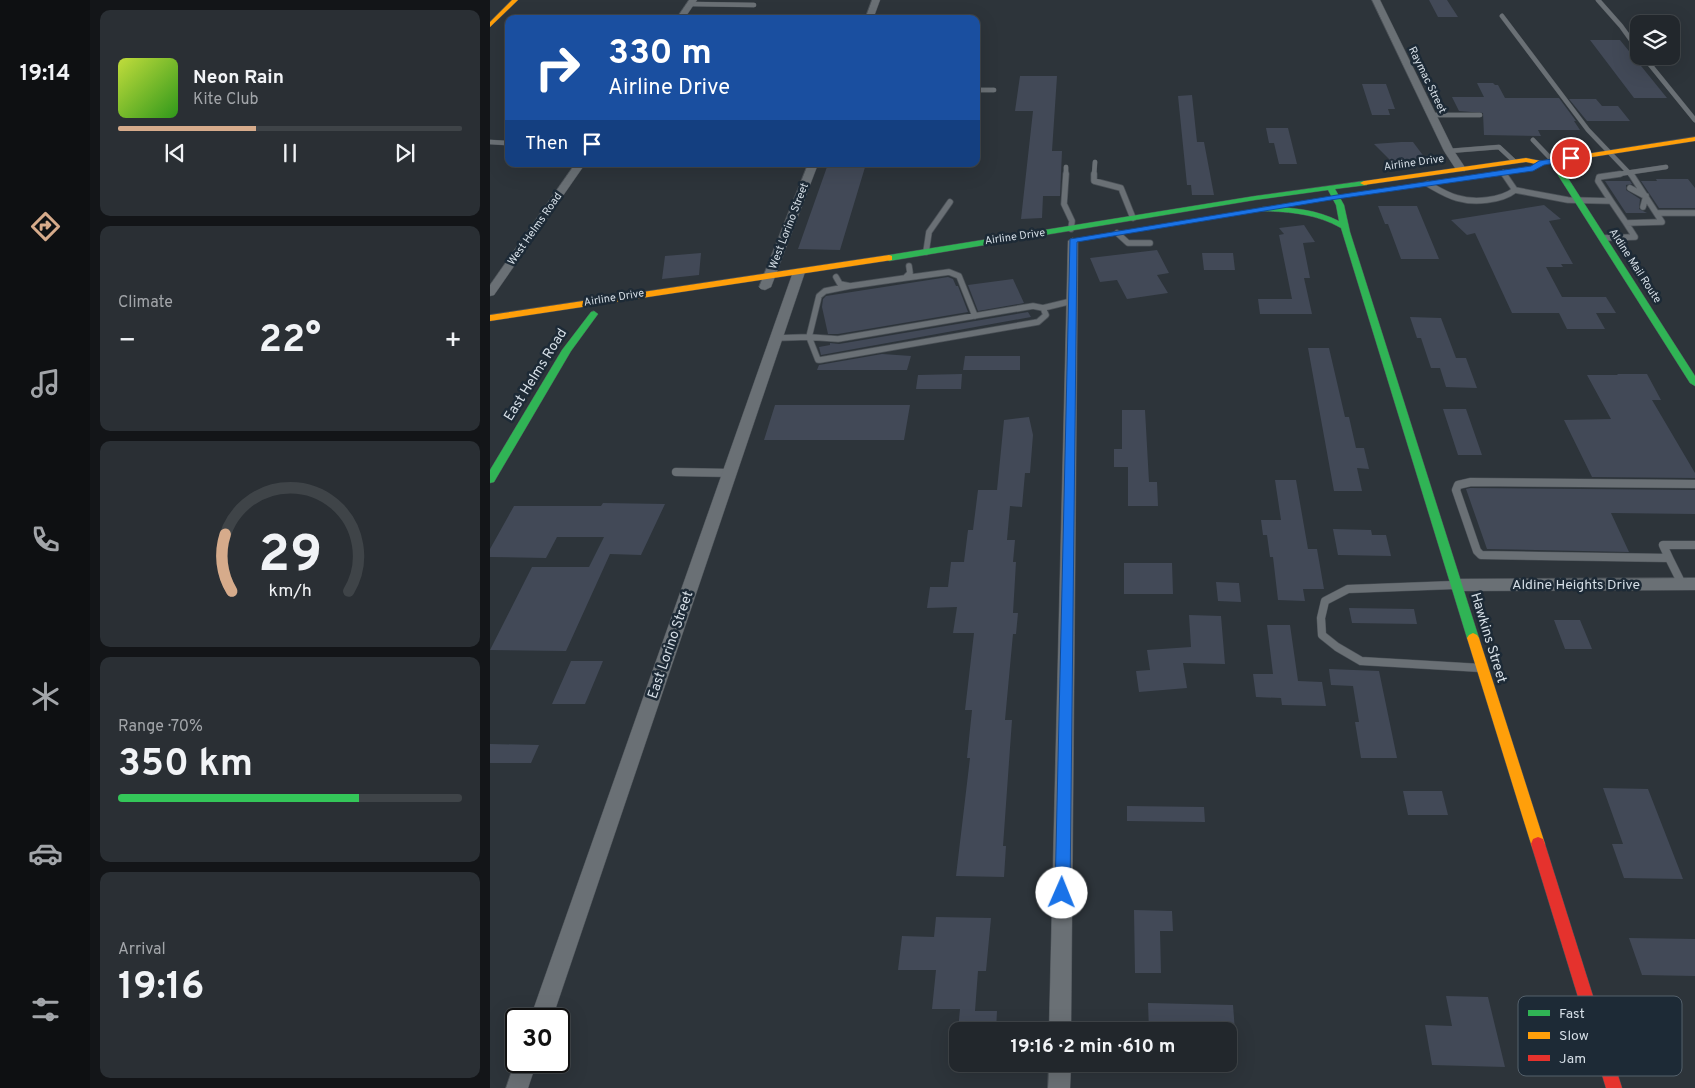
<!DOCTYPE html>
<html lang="en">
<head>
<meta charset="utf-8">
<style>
  :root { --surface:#22272c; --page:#2a2f34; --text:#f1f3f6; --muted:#a2a5a9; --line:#3f4448; --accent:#d6ab8b }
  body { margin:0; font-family:Overpass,sans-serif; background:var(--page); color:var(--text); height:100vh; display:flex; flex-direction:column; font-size:19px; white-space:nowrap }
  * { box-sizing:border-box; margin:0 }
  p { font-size:16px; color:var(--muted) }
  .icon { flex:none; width:28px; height:28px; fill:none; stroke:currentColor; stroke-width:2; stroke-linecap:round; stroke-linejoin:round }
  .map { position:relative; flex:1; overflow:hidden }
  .panel { display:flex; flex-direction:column; gap:10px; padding:10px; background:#131518; width:400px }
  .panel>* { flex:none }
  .guide { position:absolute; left:15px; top:15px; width:475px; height:152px; border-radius:10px; box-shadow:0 5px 20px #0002,0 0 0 1px var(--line); background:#1a4fa0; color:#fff; overflow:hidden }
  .buttons { position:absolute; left:1140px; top:15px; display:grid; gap:10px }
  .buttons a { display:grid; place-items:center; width:50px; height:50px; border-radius:10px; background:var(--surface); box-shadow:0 5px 20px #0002,0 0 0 1px var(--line); font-size:25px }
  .speed { position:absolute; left:15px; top:1008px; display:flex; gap:10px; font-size:25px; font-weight:700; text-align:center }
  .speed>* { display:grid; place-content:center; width:65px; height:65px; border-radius:50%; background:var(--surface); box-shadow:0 5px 20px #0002,0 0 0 1px var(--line); line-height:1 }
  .speed .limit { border:2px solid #111; border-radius:8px; background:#fff; color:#111 }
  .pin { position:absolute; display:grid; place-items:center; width:42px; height:42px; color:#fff; margin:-21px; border:2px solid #fff; border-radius:50%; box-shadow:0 1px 5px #0007 }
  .me { position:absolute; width:55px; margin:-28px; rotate:1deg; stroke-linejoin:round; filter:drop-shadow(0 0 4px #0008) }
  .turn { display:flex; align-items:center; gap:18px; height:105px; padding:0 20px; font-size:22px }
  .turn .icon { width:65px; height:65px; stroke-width:2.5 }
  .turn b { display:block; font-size:35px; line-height:42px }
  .then { display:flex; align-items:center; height:48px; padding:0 20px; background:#0003; gap:10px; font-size:19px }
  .big { font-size:38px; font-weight:700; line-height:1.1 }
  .panel .widget { flex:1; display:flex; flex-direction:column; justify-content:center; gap:8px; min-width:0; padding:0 18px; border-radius:10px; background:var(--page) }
  .panel .dial { align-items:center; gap:0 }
  .dial svg { height:130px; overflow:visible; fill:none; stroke:var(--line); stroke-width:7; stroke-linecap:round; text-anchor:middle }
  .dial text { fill:var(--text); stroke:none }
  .song { display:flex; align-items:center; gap:15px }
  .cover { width:60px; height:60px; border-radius:8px; background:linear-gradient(135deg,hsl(70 70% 55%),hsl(110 70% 35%)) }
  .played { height:5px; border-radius:2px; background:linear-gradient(90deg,var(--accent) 40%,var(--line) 40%) }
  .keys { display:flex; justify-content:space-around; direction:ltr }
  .heat { display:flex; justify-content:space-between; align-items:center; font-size:28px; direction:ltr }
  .charge { height:8px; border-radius:4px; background:linear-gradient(90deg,#34c759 70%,var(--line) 0) }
  .trip { position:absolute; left:459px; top:1022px; width:288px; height:50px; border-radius:10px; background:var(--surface); box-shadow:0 5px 20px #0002,0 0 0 1px var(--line); font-weight:700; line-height:50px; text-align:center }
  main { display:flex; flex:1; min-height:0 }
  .tab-bar { display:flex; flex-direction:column; width:90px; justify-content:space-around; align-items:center; background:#0e1012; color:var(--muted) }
  .tab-bar .icon { width:35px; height:35px }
  .tab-bar .current { color:var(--accent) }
  .tab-bar b { font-size:22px; color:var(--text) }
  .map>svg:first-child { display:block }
</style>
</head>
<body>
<main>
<nav class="tab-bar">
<b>19:14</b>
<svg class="icon current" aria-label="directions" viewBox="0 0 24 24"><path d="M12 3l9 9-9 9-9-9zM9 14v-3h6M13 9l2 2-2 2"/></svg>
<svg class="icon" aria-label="music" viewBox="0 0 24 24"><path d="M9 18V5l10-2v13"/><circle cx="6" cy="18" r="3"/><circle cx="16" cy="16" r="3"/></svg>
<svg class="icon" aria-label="phone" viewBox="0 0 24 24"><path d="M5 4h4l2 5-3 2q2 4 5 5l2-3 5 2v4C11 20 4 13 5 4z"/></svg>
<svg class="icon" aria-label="climate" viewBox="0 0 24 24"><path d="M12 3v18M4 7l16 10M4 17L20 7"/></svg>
<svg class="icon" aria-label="car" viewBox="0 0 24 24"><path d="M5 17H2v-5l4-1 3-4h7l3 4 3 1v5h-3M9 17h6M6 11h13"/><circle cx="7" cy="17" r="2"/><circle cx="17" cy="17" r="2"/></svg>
<svg class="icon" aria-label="filters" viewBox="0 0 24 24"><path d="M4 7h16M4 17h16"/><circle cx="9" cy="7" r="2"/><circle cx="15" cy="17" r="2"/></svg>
</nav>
<section class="panel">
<div class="widget">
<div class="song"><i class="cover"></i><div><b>Neon Rain</b><p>Kite Club</p></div></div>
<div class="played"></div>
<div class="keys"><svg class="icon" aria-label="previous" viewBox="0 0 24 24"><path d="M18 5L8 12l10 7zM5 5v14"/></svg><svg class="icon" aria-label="pause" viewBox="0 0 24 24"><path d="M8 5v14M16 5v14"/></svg><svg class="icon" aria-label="next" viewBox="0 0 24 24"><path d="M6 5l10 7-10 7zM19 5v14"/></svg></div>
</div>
<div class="widget"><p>Climate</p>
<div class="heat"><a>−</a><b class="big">22°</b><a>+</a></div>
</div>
<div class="widget dial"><svg viewBox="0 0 100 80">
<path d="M14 69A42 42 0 1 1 86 69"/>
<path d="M14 69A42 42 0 0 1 10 34" stroke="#d6ab8b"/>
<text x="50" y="56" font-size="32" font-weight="700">29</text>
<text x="50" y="72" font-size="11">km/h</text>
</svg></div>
<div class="widget"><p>Range · 70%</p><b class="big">350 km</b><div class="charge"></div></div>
<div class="widget"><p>Arrival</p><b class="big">19:16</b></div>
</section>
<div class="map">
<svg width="1205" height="1088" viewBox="0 0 1205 1088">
  <rect width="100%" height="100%" fill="#2d343a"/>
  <path fill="#424957" d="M939,0H957L968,17H948Z
    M1100,40H1130L1177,98H1144Z
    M530,76H567L562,151H572L570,196H553L552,218L531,219L543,111H525Z
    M987,83H1003L1005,85H1008L1015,98H1069L1086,121H1084L1090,130H1048L1051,136L994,135L993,113L969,111L962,97H994Z
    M872,84H896L905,109H898L900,115H882Z
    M702,95L707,142H714L724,195H702L701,185H697L688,96Z
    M1079,99H1106L1112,106H1128L1140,121H1097Z
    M776,128H798L807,164H789L784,143H779Z
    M911,142H923L938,162L903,163L884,144Z
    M338,164H376L350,250L308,249Z
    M1166,179H1198L1205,188V208H1169L1151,181H1167Z
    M1115,181H1140L1142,184L1136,185V190L1150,199L1149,209L1157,213H1136Z
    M1054,205L1071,219L1059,221L1083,264H1071L1073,267H1056L1072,297H1116L1126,313H1106L1115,329H1077L1069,313H1022L985,233L977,235L961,220Z
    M888,206H927L949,259H911L898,224H895Z
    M814,225L825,242L813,243L820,278H814L822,314H770L768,299H802L789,235L794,234L789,228Z
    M667,250L679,273L667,275L678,293L637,299L627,280L610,282L600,258Z
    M211,253L209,275L172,279L175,256Z
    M712,253H743L745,270H714Z
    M458,277L463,279L466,286H468L478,312L348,334H338L332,307L333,299L336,296Z
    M523,279L534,303L488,311L478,285Z
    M538,312L541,317L331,355L329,347L340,345V343L349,344Z
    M920,317L951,318L966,358H976L987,388L956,387L950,368H941L931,338H927Z
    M818,348H839L855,417H859L866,448H874L879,469L867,468L872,491H844Z
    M392,354L421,356L417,370H327L329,365Z
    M475,356H530V370H473Z
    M472,374L471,389H426L428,375Z
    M1127,374H1157L1171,400H1162L1205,473V478L1102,477L1074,420L1121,419L1097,375H1128Z
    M285,405H420L414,440H274Z
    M953,409H976L992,455H968Z
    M632,410H655L659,482H667L668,506H638V467H624V449H632Z
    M539,417L543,435L540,473H535L532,507L520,506L517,540H525L523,562H526L523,613H528L526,634H523L515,720H522L513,846H516L514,877L466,876L480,758H477L482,710H475L484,633H463L467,607L437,608L440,587H458L461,562H474L478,530H483L488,490H507L514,420Z
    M785,480H806L818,549H827L834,589H813L815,601L788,600L783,557H780L777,535H773L771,520H791Z
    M980,488L1205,490V514L1121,513L1139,552L997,549L976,489Z
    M113,503L175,504L151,555L120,554L76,651L0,650L42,567H99L114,537H67L56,558L0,557V549L24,506H111Z
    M843,529L881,530L882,535H896L901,556L848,555Z
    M634,563H682L683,594H634Z
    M726,582L749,583L751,602L728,601Z
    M859,608L924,609L927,624L862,623Z
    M699,615L731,616L735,664L693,663L697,688L649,692L646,671L660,670L657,650L701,647Z
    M1064,620H1090L1102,649H1075Z
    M777,625H800L808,681L832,682L836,706L792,705L791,698L766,697L763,674H783Z
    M81,661H113L95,704H62Z
    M839,669L889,671L907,758H871L865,722H869L863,686L841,685Z
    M0,744L49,745L41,763H0Z
    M1113,788L1158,789L1193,879L1134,878L1122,844H1133Z
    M913,791H952L958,815H918Z
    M637,806L714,807L715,822L637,821Z
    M644,910L682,911L683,931H670L671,973H645Z
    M446,917L501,918L496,971H488L485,1011H507L506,1031H468L470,1009H442L446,970H408L412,936L444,937Z
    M1139,938L1205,939V976L1152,975Z
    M956,996L998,997L1015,1067L942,1065L935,1025L962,1026Z
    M658,1003L743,1005L745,1031H659Z"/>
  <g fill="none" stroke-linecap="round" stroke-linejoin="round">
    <g stroke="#4c5258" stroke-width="5">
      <path id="lane-far2" d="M1108,0L1131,26L1149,51
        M201,4L264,5
        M1012,16L1098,130L1141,175
        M1153,56L1205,120
        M486,90H504
        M942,115H990
        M1043,140L1063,161
        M0,142L16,143
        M959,151L1009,147L1024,161
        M1013,172L1015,175
        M576,175V167
        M604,175L605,162
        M1122,175L1176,167"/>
    </g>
    <g stroke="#4c5258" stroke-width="7">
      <path id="lane-far1" d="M576,174L574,204L582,221L581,229
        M604,174V181L631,188L643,218
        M938,184C947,189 956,195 967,198C984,203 1011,201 1025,190L1014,174
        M1140,188L1153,195
        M1025,190L1078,200L1121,201L1136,223
        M1121,201L1108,181L1109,177L1130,174
        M1153,207L1156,196
        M1167,213H1205
        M627,233L638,243H660
        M1112,238L1145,237L1136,223L1172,222L1141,174
        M436,252L439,232L460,202
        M346,277L350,284L360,286L415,278L420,273L419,266
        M415,278L459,272L469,276L485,316
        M360,286L335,291L329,296L319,337L348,339L543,306L553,308L582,301
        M287,338L319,337L328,360H330L548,322L556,315L553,308"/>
    </g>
    <g stroke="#4c5258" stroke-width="9">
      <path id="lane" d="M186,472L241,473
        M1179,558L1173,545H1205
        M1192,584L1179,558L991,555L987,551L966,490L968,485L981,482L1205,484
        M964,585L858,589L835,601L831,618L832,635L847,647L871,661L991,668"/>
    </g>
    <g stroke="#4c5258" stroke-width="1">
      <path id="street" d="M199,0H207L194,19H186Z
        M382,0H390L383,19H375Z
        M882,0H890L964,151L976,169L975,171H967L954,151Z
        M85,164H95L4,295L0,296V285Z
        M318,164H328L281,287L275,290L271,289L269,287Z
        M583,238L588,241L581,1031H559L578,241Z
        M309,269L315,272L62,1019H40L303,272Z
        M1205,578V590L966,591L961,589L958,585L961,581L966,579Z
        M26,1058V1061H47L38,1088H16Z
        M559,1064H581L580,1088H558Z"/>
    </g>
    <g stroke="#4c5258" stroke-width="1">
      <path id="fast" d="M1060,159L1067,161L1205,376V386L1200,383L1059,161Z
        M874,181L878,183L877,185L845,189L854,205L860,232L989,638L987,641H979L977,638L851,228C826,214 801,212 773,211L769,209L773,207C800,207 825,209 849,221L846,205L838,190L765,200L399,261L395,258L399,255L765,196Z
        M104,311L108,314L81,351L4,482L0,483V470L72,350L101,312Z"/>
    </g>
    <g stroke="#4c5258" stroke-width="1">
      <path id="slow" d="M22,0H28L0,27V22Z
        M1205,137V141L1051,165L1036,162L874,185L870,183L874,181L1036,158L1051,161Z
        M399,255L402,256V260L0,321V315Z
        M983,633L987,635L989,638L1055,844L1053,849L1048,851L1043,849L1041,844L977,638L979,635Z"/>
    </g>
    <g stroke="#4c5258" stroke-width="1">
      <path id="jam" d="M1048,837L1053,839L1055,844L1132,1088H1116L1041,844L1043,839Z"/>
    </g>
    <use href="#lane-far2" stroke="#6a7075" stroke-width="4.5"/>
    <use href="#lane-far1" stroke="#6a7075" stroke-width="5.5"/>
    <use href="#lane" stroke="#6a7075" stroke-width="8"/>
    <use href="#street" fill="#6a7075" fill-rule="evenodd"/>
    <use href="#fast" fill="#30b455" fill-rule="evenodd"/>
    <use href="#slow" fill="#ff9f0a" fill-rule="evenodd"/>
    <use href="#jam" fill="#e5322d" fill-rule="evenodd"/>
  </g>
  <path fill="#1a73e8" stroke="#114b97" d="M1081,156L1085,158L1084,160L1054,165L1043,171L847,199L587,242L580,893L578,898L572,900L567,898L565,893L580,239L847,195L1041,166L1049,161Z"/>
  <g text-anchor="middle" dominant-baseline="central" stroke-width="5" stroke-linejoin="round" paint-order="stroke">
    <g font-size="11" fill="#d5dee6" stroke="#1d2a36">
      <text transform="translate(937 80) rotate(64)">Raymac Street</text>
      <text transform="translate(924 163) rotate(-8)">Airline Drive</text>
      <text transform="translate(299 226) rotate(-69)">West Lorino Street</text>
      <text transform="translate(45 229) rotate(-55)">West Helms Road</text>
      <text transform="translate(525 237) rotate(-8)">Airline Drive</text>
      <text transform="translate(1145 266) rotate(57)">Aldine Mail Route</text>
      <text transform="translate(124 298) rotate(-9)">Airline Drive</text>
    </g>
    <g font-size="14" fill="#d5dee6" stroke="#1d2a36">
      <text transform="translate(46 375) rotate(-58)">East Helms Road</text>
      <text x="1086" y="585">Aldine Heights Drive</text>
      <text transform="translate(998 638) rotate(73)">Hawkins Street</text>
      <text transform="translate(181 645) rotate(-71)">East Lorino Street</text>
    </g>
  </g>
  <rect x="1028" y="996" width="164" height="80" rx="8" fill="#1d2a36" stroke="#54606b" stroke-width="1"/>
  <rect x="1038" y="1010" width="22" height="6" fill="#30b455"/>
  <rect x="1038" y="1032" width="22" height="7" fill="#ff9f0a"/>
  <rect x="1038" y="1055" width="22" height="6" fill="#e5322d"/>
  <g font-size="14" fill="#d5dee6">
    <text x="1069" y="1018">Fast</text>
    <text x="1069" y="1040">Slow</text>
    <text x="1069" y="1063">Jam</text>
  </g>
</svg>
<div class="buttons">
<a><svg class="icon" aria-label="layers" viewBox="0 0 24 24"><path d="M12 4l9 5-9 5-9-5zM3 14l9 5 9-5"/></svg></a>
</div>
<div class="speed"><div class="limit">30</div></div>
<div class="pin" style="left:1081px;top:158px;background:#d93025"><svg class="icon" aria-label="arrive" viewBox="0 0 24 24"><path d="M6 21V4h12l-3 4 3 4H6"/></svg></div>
<svg class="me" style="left:572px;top:893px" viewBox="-20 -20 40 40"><circle r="19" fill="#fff"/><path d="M0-13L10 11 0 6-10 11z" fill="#1a73e8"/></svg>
<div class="trip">19:16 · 2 min · 610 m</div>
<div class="guide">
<div class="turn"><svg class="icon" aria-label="right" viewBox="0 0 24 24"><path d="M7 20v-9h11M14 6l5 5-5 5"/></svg><div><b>330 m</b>Airline Drive</div></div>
<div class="then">Then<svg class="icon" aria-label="arrive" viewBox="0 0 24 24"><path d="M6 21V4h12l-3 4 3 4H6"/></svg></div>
</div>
</div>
</main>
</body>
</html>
